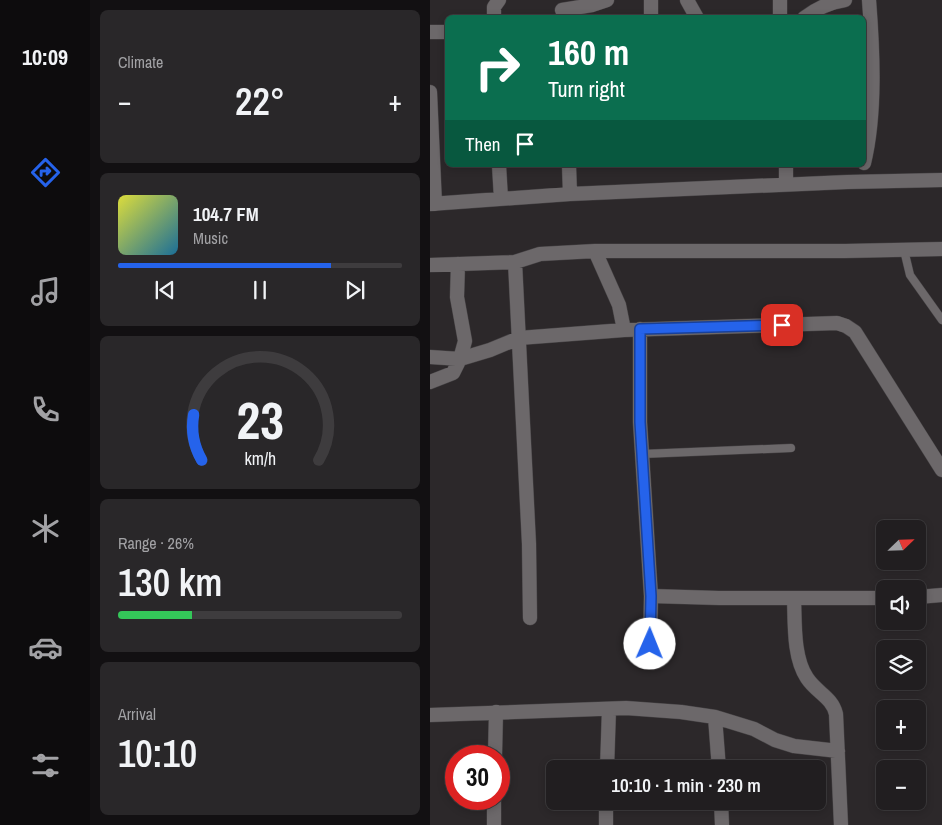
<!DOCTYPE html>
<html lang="en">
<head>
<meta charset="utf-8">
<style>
  :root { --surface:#211e20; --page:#292729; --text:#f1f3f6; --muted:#a2a2a5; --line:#3e3c3e; --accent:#2563eb }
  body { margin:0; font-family:"Archivo Narrow",sans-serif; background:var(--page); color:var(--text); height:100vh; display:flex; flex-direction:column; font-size:19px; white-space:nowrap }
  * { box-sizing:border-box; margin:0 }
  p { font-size:16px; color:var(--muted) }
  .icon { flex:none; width:28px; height:28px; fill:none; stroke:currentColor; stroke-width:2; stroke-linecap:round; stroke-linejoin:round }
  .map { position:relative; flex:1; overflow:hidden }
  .panel { display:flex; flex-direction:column; gap:10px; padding:10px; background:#121012; width:340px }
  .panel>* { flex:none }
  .hud { position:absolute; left:15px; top:15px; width:421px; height:152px; border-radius:8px; box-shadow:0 2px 8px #0003,0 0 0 1px var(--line); background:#0b6e4f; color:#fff; overflow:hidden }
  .needle { width:32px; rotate:67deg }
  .buttons { position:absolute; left:446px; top:520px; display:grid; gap:10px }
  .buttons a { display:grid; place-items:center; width:50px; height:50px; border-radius:8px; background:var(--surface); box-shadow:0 2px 8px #0003,0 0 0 1px var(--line); font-size:25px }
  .speed { position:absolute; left:15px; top:745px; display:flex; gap:10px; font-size:25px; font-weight:700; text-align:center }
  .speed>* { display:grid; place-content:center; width:65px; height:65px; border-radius:50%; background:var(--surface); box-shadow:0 2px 8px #0003,0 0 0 1px var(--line); line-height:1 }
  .speed .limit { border:8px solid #d22; background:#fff; color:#111 }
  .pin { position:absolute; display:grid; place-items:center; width:42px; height:42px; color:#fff; margin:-21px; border-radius:10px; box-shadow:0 2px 8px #0006 }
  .me { position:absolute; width:55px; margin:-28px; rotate:1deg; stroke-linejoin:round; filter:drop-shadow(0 0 4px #0008) }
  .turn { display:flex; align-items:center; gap:18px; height:105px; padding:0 20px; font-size:22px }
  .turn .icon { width:65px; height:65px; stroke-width:2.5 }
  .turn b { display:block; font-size:35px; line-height:42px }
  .then { display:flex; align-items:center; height:48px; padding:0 20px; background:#0003; gap:10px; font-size:19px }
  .big { font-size:38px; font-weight:600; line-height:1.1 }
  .panel .widget { flex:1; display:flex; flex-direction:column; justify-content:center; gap:8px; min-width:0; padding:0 18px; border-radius:8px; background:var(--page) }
  .panel .dial { align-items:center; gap:0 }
  .dial svg { height:130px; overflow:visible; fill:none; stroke:var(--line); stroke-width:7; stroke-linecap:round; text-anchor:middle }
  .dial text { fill:var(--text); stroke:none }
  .song { display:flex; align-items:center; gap:15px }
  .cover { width:60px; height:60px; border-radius:8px; background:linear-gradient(135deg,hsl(60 70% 55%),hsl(200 70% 35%)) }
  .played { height:5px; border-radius:2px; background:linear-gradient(90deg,var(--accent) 75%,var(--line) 75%) }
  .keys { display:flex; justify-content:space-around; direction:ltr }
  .heat { display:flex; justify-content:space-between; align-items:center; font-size:28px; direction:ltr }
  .charge { height:8px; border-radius:4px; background:linear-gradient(90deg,#34c759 26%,var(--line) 0) }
  .trip { position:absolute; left:116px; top:760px; width:280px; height:50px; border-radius:8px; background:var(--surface); box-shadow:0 2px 8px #0003,0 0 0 1px var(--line); font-weight:600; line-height:50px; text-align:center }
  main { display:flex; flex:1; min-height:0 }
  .dock { display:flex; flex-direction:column; width:90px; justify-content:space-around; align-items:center; background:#0d0c0d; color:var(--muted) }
  .dock .icon { width:35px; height:35px }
  .dock .active { color:var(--accent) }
  .dock b { font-size:22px; color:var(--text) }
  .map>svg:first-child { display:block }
</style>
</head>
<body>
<main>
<nav class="dock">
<b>10:09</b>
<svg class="icon active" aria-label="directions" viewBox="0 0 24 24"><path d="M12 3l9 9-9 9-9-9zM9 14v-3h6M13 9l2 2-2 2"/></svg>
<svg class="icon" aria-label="music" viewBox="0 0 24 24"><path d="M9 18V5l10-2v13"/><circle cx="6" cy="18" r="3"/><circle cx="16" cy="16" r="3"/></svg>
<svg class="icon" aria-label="phone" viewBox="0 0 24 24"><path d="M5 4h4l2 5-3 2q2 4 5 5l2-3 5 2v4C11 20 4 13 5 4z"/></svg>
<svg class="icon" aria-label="climate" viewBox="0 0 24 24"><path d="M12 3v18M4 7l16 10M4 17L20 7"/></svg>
<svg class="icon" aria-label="car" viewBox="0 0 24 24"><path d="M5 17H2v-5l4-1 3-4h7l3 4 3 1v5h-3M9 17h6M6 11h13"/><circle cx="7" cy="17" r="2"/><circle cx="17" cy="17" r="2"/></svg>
<svg class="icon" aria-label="filters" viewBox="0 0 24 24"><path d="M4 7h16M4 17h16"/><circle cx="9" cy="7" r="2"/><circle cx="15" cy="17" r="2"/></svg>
</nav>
<section class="panel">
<div class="widget"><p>Climate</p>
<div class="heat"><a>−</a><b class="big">22°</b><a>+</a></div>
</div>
<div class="widget">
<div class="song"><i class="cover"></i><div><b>104.7 FM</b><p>Music</p></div></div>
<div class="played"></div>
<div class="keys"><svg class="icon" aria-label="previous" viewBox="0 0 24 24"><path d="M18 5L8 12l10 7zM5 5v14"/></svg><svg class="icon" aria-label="pause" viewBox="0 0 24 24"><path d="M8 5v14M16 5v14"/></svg><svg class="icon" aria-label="next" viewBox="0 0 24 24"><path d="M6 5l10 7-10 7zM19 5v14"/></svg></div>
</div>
<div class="widget dial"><svg viewBox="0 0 100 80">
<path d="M14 69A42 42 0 1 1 86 69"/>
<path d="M14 69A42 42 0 0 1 9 41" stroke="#2563eb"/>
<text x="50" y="56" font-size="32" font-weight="700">23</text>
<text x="50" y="72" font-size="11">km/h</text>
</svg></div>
<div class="widget"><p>Range · 26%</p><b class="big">130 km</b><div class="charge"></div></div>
<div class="widget"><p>Arrival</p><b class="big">10:10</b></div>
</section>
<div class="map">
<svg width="512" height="825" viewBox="0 0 512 825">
  <rect width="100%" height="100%" fill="#2c282a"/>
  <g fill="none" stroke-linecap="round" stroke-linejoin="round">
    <g stroke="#464345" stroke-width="9">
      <path id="service" d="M474,250L480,275L512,320
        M212,454L361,448"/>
    </g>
    <g stroke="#464345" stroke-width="15">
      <path id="minor" d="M221,0V18
        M257,0L267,18
        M350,0V18
        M132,10L162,5L177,0
        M64,18V7L69,0
        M374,18C386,9 401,2 415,0
        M0,32H18
        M0,92L5,204
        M434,163C446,113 443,51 439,0
        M69,165L71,199
        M139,165L140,194
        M356,165V185
        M0,204L140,194L417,182L512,180
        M165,251L189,305L194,330
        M85,262L99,544L100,618
        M0,265L85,262L110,254L165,251H415L512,249
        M210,329V422L221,596L220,645
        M0,357L30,359L60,350L89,338L194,330L407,323L416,326L425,332L512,470
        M0,382L23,373L30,359L35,341L27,297L28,264
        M221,596L289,598H455
        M488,597L512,595
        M364,598C365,623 363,657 377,678C387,693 402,697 406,714L411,825
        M0,715L196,708L251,712L285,717L324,729L345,740L364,746L408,751
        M285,717L289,769
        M65,756L66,712
        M177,769L179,709
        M291,801L292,825
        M64,825V799
        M176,825V801"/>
    </g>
    <use href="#service" stroke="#6c686a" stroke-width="8"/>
    <use href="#minor" stroke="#6c686a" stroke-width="14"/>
  </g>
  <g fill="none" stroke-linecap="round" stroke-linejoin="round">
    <g stroke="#184099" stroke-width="12">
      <path id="route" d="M220,644L221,596L210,422V329L352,325"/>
    </g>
    <use href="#route" stroke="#2563eb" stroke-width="9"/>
  </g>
</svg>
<div class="buttons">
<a><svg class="needle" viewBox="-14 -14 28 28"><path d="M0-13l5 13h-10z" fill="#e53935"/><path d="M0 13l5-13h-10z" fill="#a2a2a5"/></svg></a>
<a><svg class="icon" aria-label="sound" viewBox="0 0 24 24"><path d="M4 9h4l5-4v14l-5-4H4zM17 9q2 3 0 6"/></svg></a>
<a><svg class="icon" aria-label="layers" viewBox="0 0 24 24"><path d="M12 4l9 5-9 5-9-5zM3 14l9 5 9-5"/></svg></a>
<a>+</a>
<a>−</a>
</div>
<div class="speed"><div class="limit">30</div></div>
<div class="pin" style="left:352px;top:325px;background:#d93025"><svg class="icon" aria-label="arrive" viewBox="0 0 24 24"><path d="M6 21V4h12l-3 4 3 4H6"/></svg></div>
<svg class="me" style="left:220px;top:644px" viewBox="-20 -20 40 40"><circle r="19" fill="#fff"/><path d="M0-13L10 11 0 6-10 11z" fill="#2563eb"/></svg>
<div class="trip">10:10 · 1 min · 230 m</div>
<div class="hud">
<div class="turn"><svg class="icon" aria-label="right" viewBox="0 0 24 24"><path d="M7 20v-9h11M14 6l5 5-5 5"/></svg><div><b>160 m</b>Turn right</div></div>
<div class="then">Then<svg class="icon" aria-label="arrive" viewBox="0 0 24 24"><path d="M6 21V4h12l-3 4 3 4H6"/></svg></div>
</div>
</div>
</main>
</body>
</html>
